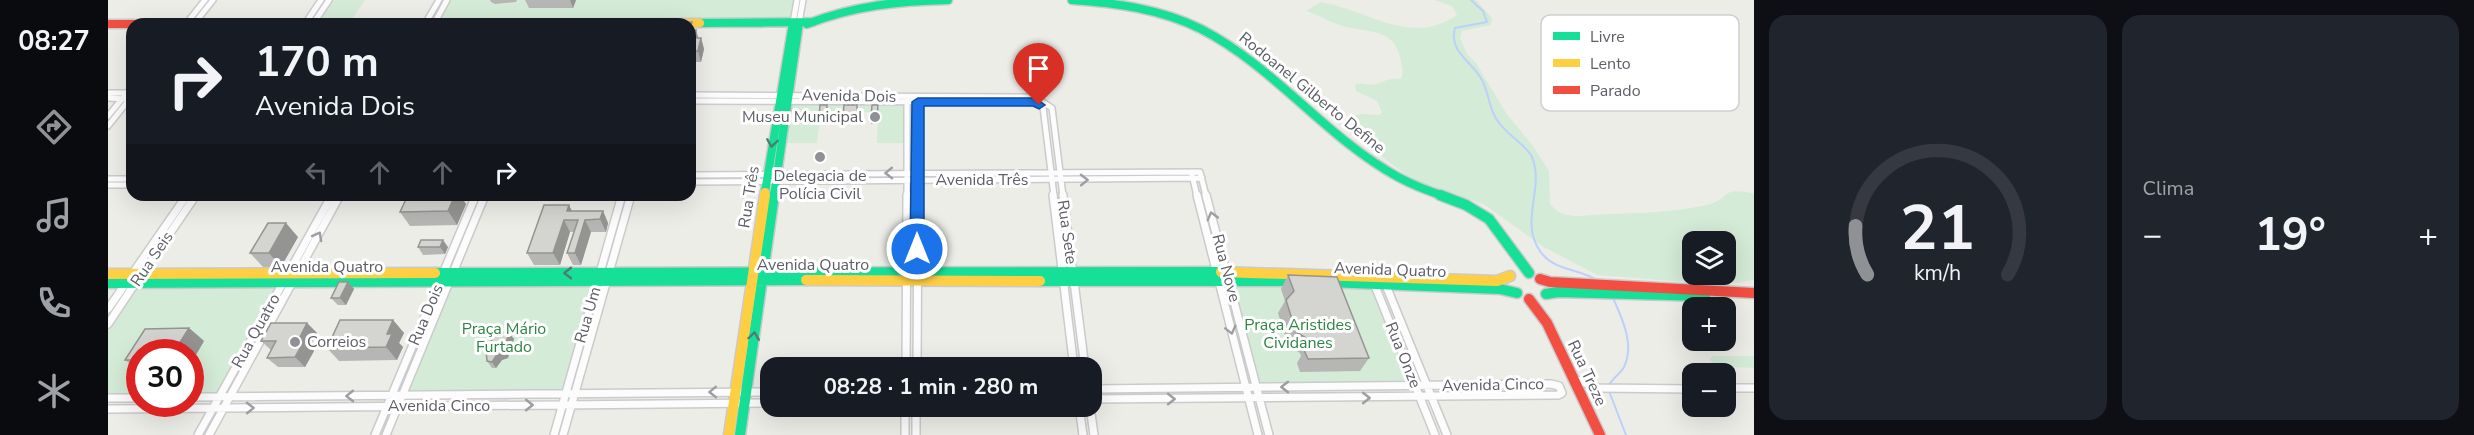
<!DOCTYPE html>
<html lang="pt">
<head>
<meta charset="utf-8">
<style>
  :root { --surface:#171b24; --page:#20242c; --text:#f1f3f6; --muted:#9ea1a6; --line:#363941; --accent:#8f9194 }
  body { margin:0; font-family:"Nunito Sans",sans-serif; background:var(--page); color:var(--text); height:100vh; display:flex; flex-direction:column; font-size:22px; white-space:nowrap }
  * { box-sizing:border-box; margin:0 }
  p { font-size:20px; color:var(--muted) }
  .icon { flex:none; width:33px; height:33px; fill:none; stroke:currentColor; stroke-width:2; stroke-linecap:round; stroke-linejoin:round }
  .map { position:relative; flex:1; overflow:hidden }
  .details { display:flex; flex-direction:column; gap:15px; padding:15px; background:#0d0f14; width:720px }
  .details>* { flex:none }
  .hud { position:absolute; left:18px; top:18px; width:570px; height:183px; border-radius:18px; box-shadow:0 6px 24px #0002; background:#171b24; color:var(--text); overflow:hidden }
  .controls { position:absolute; left:1574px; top:231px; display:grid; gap:12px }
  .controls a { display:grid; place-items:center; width:54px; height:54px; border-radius:12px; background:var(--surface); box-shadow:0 6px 24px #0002; font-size:30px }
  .speed { position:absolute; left:18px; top:339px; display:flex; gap:12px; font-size:30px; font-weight:700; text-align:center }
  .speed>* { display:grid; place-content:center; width:78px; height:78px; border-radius:50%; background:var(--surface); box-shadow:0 6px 24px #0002; line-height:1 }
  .speed .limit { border:9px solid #d22; background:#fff; color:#111 }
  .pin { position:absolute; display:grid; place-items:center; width:51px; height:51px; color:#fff; margin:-62px -26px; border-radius:50% 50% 50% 0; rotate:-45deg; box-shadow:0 0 6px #0007 }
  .pin .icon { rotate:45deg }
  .me { position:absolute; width:66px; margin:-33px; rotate:0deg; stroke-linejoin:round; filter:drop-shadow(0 0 4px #0008) }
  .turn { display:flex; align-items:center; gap:21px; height:126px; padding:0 30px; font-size:27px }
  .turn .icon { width:78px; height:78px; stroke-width:2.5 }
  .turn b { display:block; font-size:42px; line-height:51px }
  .lanes { display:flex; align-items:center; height:57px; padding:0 30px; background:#0003; justify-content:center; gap:30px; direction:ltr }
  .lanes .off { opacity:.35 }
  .big { font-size:45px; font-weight:700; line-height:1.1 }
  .details .widget { flex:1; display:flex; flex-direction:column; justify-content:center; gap:9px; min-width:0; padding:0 21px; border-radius:18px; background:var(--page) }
  .details .dial { align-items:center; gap:0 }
  .dial svg { height:156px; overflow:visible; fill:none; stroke:var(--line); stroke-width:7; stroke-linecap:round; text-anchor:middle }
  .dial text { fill:var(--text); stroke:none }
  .heat { display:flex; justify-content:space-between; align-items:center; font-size:33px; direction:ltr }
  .details .tiles { flex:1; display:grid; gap:15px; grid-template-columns:repeat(2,1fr) }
  .trip { position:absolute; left:652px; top:357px; width:342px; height:60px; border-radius:18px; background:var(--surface); box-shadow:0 6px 24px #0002; font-weight:700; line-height:60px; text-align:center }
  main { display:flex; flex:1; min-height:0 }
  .menu { display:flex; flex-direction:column; width:108px; justify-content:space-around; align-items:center; background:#090b0e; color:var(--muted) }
  .menu .icon { width:42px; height:42px }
  .menu .on { color:var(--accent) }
  .menu b { font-size:27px; color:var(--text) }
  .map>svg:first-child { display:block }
</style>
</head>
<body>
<main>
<nav class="menu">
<b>08:27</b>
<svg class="icon on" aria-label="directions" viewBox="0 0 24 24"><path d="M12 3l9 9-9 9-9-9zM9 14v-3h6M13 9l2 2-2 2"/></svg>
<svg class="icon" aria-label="music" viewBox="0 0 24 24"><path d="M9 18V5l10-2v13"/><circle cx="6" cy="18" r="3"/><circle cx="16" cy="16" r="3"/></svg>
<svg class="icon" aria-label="phone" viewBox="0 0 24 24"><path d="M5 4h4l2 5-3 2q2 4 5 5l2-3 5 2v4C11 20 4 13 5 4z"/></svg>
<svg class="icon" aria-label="climate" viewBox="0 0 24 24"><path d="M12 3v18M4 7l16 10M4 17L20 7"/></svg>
</nav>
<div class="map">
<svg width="1646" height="435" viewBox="0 0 1646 435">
  <rect width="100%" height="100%" fill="#edede8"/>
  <path fill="#d4ebd7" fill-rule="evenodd" d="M221,0H257L241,24H205Z
    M341,0H688L684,22L329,21Z
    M1326,0H1368L1384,18L1383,25L1354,31L1352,38L1359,54L1368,63L1398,113L1425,146L1441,171L1442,204C1451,214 1458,216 1472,216C1515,212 1559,215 1602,204C1623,198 1612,187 1644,193L1646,194V280L1629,283L1564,281L1489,275L1434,246L1377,205C1362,198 1347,197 1332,191C1301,178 1288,169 1263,147C1255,140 1246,132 1243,122L1244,116L1253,114L1271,115L1274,112L1269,101L1248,91L1247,85C1255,82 1260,86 1268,84C1279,81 1279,78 1293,79C1296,71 1294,69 1293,61C1287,28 1263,33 1238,27C1224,24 1211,15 1198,11L1213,2C1260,10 1302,47 1349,15L1344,6ZM1584,242H1617V274H1584Z
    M680,101L799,102V143H769L770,112H713L709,143H674Z
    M1121,280L1266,285L1308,386L1148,387Z
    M175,282L111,397H83L82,352H32L31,398H0V324L28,283Z
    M342,282H489L457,394L294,395Z
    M1606,356H1646V368L1605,366L1602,358Z"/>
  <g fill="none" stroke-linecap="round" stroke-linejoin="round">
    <path stroke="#bcd1f8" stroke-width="2" d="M1363,0L1375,11L1379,22L1347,28C1340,53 1366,62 1375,82C1382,97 1381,111 1392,124C1399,134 1421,148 1424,157C1437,188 1411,221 1432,251C1446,272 1473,268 1492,282
      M1501,385C1505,378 1512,374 1516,367C1527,345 1514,318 1505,298
      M1501,391L1518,435"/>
    <g stroke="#cacbca" stroke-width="8">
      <path id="street-far1" d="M685,23L689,0
        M691,23L695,0
        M78,24L97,0
        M86,24L105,0
        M197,24L213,0
        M205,24L221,0
        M317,24L331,0
        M326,24L339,0
        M0,93H20
        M582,95L927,97L944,108L955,196
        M0,98L17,99
        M582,101L927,102L931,105
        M931,105L935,107L946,196
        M0,116L24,87
        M0,126L24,96
        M582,175L1092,172L1098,196
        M1084,175L1089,196
        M0,179H24
        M582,182L1094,178
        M0,185H24
        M799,196V101
        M810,196V98"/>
    </g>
    <g stroke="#cacbca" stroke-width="10">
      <path id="street" d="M945,195L966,368
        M955,195L977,368
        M1089,195L1150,435
        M1098,195L1161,435
        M34,274L88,195
        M1265,281L1327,435
        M1277,283L1339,435
        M0,309L79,195
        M0,324L28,282
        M798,368L799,195
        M809,368L810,195
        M1466,379L1490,388L1584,389
        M1617,388H1646
        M984,389L1443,384L1451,386L1454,393L1450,395L984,399
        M82,397L663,392
        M0,398H32
        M797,406V435
        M808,406V435
        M971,406L975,435
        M982,406L986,435
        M0,409L663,403
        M90,435L224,195
        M101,435L232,195
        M267,435L368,195
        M278,435L377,195
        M446,435L514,195
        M455,435L523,195"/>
    </g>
    <g stroke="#cacaca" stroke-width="11">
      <path id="fast-far1" d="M964,0C1008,3 1053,9 1093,29C1167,67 1217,137 1290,177C1305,185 1320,191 1336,196
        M592,23L705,22
        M699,24C745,6 791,1 840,0
        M657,192L685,23
        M666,196L691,23"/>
    </g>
    <g stroke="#cacaca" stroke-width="13">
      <path id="fast" d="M1332,195L1358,205L1381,219L1421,273
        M327,273L1113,272
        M932,281H1189
        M1220,282L1392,289L1409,293
        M0,283L698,280
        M1438,294L1450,292L1597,296
        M632,435L666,195"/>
    </g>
    <g stroke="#cacaca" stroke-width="11">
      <path id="slow-far1" d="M370,24L592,23
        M656,196L657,192"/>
    </g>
    <g stroke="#cacaca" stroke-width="13">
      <path id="slow" d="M1113,272L1389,281L1402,276
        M0,274L327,273
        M698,280L932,281
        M621,435L657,195"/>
    </g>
    <g stroke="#cacaca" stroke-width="11">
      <path id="jam-far1" d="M0,24H81"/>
    </g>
    <g stroke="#cacaca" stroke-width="13">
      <path id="jam" d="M1432,279L1442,282L1646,293
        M1421,299L1439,323L1492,435"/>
    </g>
    <use href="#street-far1" stroke="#fcfcfc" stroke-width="5"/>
    <use href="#street" stroke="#fcfcfc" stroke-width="7"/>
    <use href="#fast-far1" stroke="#16e098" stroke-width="8"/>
    <use href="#fast" stroke="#16e098" stroke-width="10"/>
    <use href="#slow-far1" stroke="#ffcf43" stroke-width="8"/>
    <use href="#slow" stroke="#ffcf43" stroke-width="10"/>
    <use href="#jam-far1" stroke="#f24e42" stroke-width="8"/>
    <use href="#jam" stroke="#f24e42" stroke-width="10"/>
  </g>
  <path fill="#b6b6b4" d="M382,0H409L408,2L387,4L383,2Z
    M417,0H468L465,8H421Z
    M582,24L586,30H588L590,38H593L596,49L593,62H582Z
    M720,112L719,123H712L711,116Z
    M750,112L749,123H736L735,115Z
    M770,112L769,124H763V117Z
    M358,204L349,225L302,226L292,212Z
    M464,211H495L500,223L498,232H483L473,265H465L459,253L466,232H462L452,265H426L419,253Z
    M190,237L173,267H155L142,253Z
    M310,247H340L337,254L315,255Z
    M1180,275L1261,358L1252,371L1192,372L1189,363L1193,356L1192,353L1180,346L1170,313L1177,301L1173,289Z
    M240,282L246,289L238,305H230L223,298Z
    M285,320L296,333L291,343L295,347L289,360L231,361L219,348Z
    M199,323L209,333L202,347L206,351L197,367H170L159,358L163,350L153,341Z
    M81,328L96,341L82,365V352H32V371L17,360L37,329Z
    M401,333L406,339L400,358L394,360L388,368H384L379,361Z"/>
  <path fill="#949492" d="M462,0H468L465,8Z
    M588,30L591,41L586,38Z
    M593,38L596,49L593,62L590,51Z
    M719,105L720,112L719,123L718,116Z
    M347,195H352L358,204L349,225L340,211Z
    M461,205L467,217L459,211Z
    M495,211L500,223L498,232L492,219Z
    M456,220L462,232L452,265L445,253Z
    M477,220L483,232L473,265L467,253Z
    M178,223L190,237L173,267L161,253Z
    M335,240L340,247L337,254L332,247Z
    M240,282L246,289L238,305L232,298Z
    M285,320L296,333L291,343L295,347L289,360L278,347L279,334Z
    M199,323L209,333L202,347L206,351L197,367L187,357L190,341Z
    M81,328L96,341L82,365V352H66Z
    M401,333L406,339L400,358L394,360L388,368L384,362L390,353Z"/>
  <path fill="#d4d4d1" stroke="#949492" stroke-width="1.5" d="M447,21H473L472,24H446Z
    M571,22H584L582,30H588L586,38H593L590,51H582V24H571Z
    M712,105H719L718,116H711Z
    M736,105H749V115H735Z
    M764,105H770L769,117H763Z
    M300,195H347L340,211L292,212Z
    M436,205H461L459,211H495L492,219L477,220L467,253H459L470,220H456L445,253H419Z
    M160,223H178L161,253H142Z
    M313,240H335L332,247H310Z
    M1180,275L1229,277L1261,358L1200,359L1196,350L1202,346L1200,339L1188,332L1178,300L1186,291Z
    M231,282H240L232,298H223Z
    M232,320H285L279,334H284L278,347L219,348Z
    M163,323H199L190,341H196L187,357L159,358L168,341H153Z
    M81,328L66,352H32V360H17L37,329Z
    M388,332L401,333L395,352L390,353L384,362L379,361L378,350Z"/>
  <defs><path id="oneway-chevron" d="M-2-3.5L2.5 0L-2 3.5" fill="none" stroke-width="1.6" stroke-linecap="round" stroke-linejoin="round" transform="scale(1.5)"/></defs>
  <g stroke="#4b7f73">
    <use href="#oneway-chevron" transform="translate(664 143) rotate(99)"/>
    <use href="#oneway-chevron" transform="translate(460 273) rotate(180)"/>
    <use href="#oneway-chevron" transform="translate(646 336) rotate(-82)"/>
  </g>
  <g stroke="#9d9ea3">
    <use href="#oneway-chevron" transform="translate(781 173) rotate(179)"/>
    <use href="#oneway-chevron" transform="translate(976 180) rotate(-1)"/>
    <use href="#oneway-chevron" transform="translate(1104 216) rotate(-105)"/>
    <use href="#oneway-chevron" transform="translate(210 236) rotate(-61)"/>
    <use href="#oneway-chevron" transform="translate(1123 330) rotate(76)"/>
    <use href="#oneway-chevron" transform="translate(1177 387) rotate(180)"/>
    <use href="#oneway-chevron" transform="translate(605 392) rotate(179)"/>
    <use href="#oneway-chevron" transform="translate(242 396) rotate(179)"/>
    <use href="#oneway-chevron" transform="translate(1258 398)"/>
    <use href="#oneway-chevron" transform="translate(1063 399)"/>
    <use href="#oneway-chevron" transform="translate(421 405)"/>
    <use href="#oneway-chevron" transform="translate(142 408) rotate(-1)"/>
  </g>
  <path fill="#1a73e8" stroke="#114b97" stroke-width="1.5" d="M810,98H927L937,105L931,109L925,106H816V249L814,253H804L802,249L804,102Z"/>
  <g fill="#8f9194" stroke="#fff" stroke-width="2">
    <circle cx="767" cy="117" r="6"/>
    <circle cx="712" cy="157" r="6"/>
    <circle cx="187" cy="342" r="6"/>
  </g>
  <g text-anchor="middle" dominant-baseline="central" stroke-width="6" stroke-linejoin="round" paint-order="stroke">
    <g font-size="16" fill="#5d5f67" stroke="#fff">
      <text transform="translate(1204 93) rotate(39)">Rodoanel Gilberto Define</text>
      <text transform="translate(741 96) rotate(1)">Avenida Dois</text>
      <text x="874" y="180">Avenida Três</text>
      <text transform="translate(641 197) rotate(-81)">Rua Três</text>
      <text transform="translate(959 232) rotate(82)">Rua Sete</text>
      <text transform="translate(44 259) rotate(-56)">Rua Seis</text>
      <text x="705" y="265">Avenida Quatro</text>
      <text x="219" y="267">Avenida Quatro</text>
      <text transform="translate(1118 268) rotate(75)">Rua Nove</text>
      <text transform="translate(1282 270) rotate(2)">Avenida Quatro</text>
      <text transform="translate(318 315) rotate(-67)">Rua Dois</text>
      <text transform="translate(480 315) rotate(-74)">Rua Um</text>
      <text transform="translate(148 331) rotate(-61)">Rua Quatro</text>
      <text transform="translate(1295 355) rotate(68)">Rua Onze</text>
      <text transform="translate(1479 373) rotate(65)">Rua Treze</text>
      <text transform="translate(1385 385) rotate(-1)">Avenida Cinco</text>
      <text x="331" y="406">Avenida Cinco</text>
    </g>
    <g font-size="16" fill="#5d5f67" stroke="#fff" text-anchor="end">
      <text x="755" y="117">Museu Municipal</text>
      <text x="712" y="176" text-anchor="middle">Delegacia de<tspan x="712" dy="18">Polícia Civil</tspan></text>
      <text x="199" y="342" text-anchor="start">Correios</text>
    </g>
    <g font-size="16" fill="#2e8445" stroke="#fff">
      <text x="1190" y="325">Praça Aristides<tspan x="1190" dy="18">Cividanes</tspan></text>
      <text x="396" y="329">Praça Mário<tspan x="396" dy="18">Furtado</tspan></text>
    </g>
  </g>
  <rect x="1433" y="15" width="198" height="96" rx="9" fill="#fff" stroke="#cecfd1" stroke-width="1.5"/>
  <rect x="1445" y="32" width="27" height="8" fill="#16e098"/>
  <rect x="1445" y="59" width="27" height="8" fill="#ffcf43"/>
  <rect x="1445" y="86" width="27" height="8" fill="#f24e42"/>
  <g font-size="16" fill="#5d5f67">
    <text x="1482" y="42">Livre</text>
    <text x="1482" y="69">Lento</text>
    <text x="1482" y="96">Parado</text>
  </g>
</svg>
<div class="controls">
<a><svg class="icon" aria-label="layers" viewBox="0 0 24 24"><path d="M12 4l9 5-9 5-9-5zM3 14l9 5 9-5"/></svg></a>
<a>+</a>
<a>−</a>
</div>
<div class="speed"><div class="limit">30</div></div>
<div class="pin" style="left:931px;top:105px;background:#d93025"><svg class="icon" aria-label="arrive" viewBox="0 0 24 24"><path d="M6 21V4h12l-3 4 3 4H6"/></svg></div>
<svg class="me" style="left:809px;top:249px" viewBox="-20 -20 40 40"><circle r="17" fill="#1a73e8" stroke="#fff" stroke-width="3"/><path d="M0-11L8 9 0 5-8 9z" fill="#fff"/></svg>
<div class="trip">08:28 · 1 min · 280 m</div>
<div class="hud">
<div class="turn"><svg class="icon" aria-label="right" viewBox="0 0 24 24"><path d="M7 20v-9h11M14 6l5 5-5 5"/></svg><div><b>170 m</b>Avenida Dois</div></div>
<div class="lanes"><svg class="icon off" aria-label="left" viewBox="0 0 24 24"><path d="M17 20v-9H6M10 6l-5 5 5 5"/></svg><svg class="icon off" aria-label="ahead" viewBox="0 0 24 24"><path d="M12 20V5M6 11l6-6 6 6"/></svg><svg class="icon off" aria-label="ahead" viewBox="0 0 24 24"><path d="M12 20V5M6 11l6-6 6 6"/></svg><svg class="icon" aria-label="right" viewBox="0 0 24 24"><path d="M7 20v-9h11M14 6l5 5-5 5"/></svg></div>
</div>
</div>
<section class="details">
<div class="tiles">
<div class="widget dial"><svg viewBox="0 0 100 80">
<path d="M14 69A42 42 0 1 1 86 69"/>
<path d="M14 69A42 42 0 0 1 8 44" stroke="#8f9194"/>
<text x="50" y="56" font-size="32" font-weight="700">21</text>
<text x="50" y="72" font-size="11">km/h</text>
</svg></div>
<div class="widget"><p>Clima</p>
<div class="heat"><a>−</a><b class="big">19°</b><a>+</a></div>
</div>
</div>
</section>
</main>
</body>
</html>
